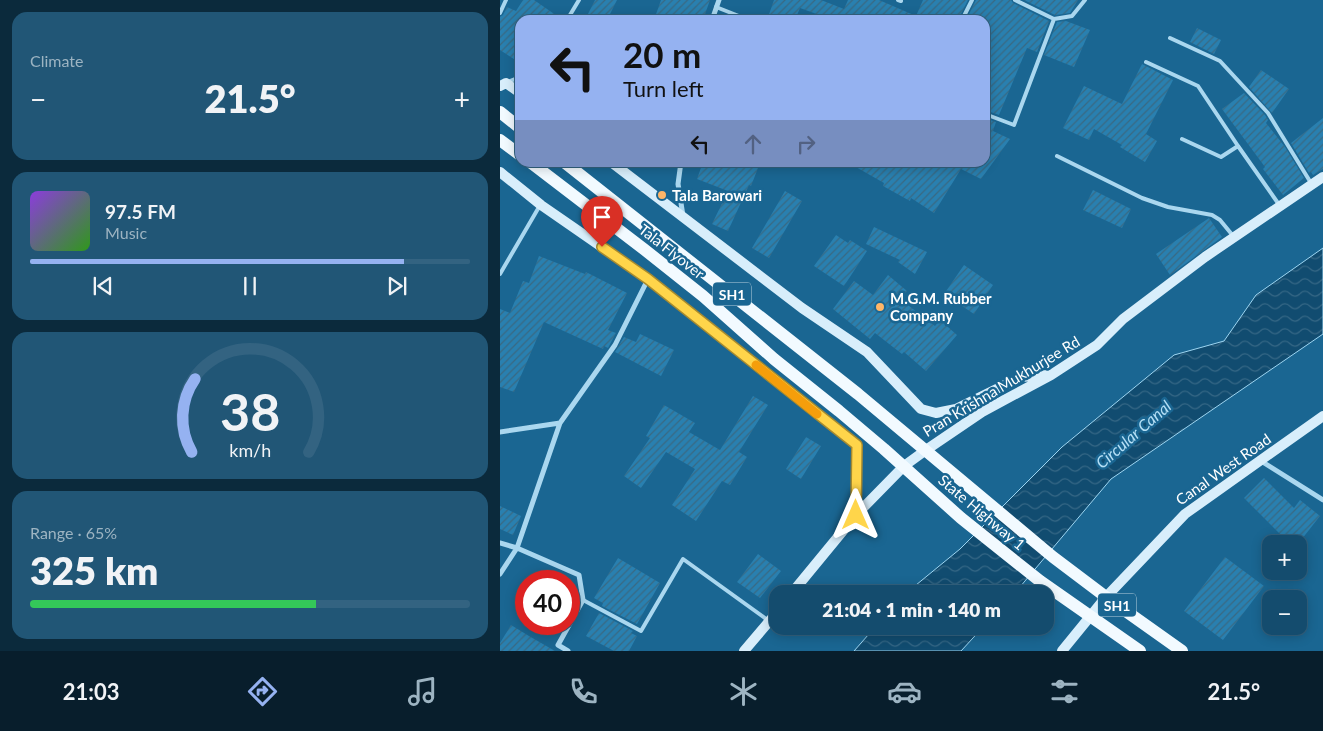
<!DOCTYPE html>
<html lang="en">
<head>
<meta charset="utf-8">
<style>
  :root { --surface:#144c6e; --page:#215676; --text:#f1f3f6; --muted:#9db4c2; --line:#336381; --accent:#95b2f1 }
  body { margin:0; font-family:Lato,sans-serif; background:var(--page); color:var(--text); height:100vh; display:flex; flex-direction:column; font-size:19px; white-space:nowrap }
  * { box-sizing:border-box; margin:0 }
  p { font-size:16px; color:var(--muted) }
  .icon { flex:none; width:28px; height:28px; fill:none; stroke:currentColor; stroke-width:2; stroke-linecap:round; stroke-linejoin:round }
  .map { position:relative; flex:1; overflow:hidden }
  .sheet { display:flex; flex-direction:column; gap:12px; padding:12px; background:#0b2a3c; width:500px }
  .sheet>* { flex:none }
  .top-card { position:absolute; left:15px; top:15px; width:475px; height:152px; border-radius:15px; box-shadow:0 2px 12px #0003,0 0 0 1px var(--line); background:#95b2f1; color:#111; overflow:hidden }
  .fabs { position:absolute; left:762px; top:535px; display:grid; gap:10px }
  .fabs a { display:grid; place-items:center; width:45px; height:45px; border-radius:10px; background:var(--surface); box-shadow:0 2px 12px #0003,0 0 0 1px var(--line); font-size:25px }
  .speed { position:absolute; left:15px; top:570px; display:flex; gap:10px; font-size:25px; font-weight:700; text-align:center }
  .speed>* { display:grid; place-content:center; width:65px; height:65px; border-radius:50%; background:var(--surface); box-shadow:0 2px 12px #0003,0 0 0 1px var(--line); line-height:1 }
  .speed .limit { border:8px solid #d22; background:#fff; color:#111 }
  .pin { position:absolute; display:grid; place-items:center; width:42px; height:42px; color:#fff; margin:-51px -21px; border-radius:50% 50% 50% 0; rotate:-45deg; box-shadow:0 0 5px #0007 }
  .pin .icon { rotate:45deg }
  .me { position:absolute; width:55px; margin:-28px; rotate:0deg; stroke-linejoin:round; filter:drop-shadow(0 0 4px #0008) }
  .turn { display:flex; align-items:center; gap:18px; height:105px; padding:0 25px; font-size:22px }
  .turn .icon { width:65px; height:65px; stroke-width:2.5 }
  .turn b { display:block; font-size:35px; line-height:42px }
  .lanes { display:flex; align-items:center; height:48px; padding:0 25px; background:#0003; justify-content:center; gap:25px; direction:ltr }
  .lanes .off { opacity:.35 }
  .big { font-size:38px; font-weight:800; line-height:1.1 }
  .sheet .card { flex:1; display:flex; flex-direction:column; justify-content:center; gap:8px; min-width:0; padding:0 18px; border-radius:15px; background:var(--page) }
  .sheet .dial { align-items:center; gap:0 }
  .dial svg { height:130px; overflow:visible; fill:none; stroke:var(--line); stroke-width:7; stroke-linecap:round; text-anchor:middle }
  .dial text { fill:var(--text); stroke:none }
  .song { display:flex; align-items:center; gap:15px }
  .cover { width:60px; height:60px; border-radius:8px; background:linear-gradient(135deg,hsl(270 70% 55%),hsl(110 70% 35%)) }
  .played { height:5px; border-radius:2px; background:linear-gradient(90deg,var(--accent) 85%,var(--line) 85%) }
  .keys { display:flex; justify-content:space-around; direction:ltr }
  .heat { display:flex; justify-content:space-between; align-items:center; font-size:28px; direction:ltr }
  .charge { height:8px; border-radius:4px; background:linear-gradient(90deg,#34c759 65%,var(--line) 0) }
  .trip { position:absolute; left:269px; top:585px; width:285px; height:50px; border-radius:15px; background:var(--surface); box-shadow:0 2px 12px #0003,0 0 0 1px var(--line); font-weight:800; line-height:50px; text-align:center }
  .tabs { display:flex; height:80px; justify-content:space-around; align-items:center; background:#081e2c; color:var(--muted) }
  .tabs .icon { width:35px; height:35px }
  .tabs .on { color:var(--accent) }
  .tabs b { font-size:22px; color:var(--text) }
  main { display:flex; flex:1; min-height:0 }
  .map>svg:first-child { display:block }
</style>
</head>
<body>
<main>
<section class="sheet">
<div class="card"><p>Climate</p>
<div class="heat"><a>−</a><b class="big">21.5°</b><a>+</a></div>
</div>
<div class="card">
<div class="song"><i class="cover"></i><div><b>97.5 FM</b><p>Music</p></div></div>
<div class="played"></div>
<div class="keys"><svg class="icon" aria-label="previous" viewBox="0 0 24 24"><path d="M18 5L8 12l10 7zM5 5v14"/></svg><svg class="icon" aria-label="pause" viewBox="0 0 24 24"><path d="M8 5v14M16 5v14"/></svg><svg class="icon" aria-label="next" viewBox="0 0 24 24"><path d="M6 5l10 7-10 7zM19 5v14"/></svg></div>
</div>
<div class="card dial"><svg viewBox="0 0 100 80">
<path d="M14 69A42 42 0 1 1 86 69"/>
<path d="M14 69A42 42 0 0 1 16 24" stroke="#95b2f1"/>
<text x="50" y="56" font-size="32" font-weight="700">38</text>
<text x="50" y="72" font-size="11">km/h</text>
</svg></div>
<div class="card"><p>Range · 65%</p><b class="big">325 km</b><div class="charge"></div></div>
</section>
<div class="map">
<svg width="823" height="651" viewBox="0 0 823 651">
  <defs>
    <pattern id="water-waves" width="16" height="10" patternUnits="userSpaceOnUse" patternTransform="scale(1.25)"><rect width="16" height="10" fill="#114c70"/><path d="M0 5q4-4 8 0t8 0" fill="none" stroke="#356785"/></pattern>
    <pattern id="building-hatch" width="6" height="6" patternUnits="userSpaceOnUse" patternTransform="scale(1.25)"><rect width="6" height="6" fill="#2980b0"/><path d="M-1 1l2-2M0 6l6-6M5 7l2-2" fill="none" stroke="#396983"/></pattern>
  </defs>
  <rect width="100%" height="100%" fill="#1a6692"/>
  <path fill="url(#water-waves)" stroke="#9dd5f1" d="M823,248V334L611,479L514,594H405L460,549L562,447L674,355L724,341L756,295Z
    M376,626H484L461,651H354Z"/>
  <path fill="url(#building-hatch)" d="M23,0H34L63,20H20V63L0,50V17L3,15L7,7L16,11Z
    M95,0H117L107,20H85Z
    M161,0H210L203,20H154Z
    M274,0H321L344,9L348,0H379L416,16L423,0H468L458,20H333L300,8L295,20H267Z
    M476,0H511L513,3L549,21L537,52L527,48L499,115L485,110V20H466Z
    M524,0H578L570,13L555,15Z
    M566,21L590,30L574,67L544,55L557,22Z
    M697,28L721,40L714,54L690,42Z
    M642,64L673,80L646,134L657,141L645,162L620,147L622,145L594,129L589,140L563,128L584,86L622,104Z
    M761,70L789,89L772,113L749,87Z
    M744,93L765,115L768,120L766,123L785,147L804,178L783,195L763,169L765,167L722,109Z
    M485,118L496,122L493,131L510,139L481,179L461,169L434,213L411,198L410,201L383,186L384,183L347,162H485Z
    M823,118V169L813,175L811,172L809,173L791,143Z
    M203,162H245L258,168L251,186L249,185L228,231L212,224L228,191L197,179Z
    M593,190L631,209L622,228L583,210Z
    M285,191L302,201L269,258L252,248Z
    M709,218L722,237L670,275L656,254Z
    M374,227L427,252L415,274L398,262L400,260L366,244Z
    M336,235L348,243L350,240L367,251L344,286L314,266Z
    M39,256L85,274L86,272L127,293L108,330L116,333L108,348L104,346L103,349L44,322L14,392L0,387V309L10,313L23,281L29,283Z
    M464,265L493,285L474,314L444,294Z
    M388,275L407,291L400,299L435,326L440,320L457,335L426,371L404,352L402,354L375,333L370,339L333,309L354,281L373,295Z
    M140,334L174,350L161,376L115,352L124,337L136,342Z
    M253,396L268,405L239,452L247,457L230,485L222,481L196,521L172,505L195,469L166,452L141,488L124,476L150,438L146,436L164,405L195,423L189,432L220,450Z
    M306,437L321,446L301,479L286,469Z
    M764,478L794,508L800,500L820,516L798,544H793L779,533L744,498Z
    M0,506L21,516L13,535L0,529Z
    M258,554L281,571L260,598L237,582Z
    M725,557L764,586L723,640L684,611Z
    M118,558L160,583L137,624L102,606L103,603L94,598Z
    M99,613L133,631L131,633L137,636L129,651H114L86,636Z
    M11,625L29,636L55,651H0V643Z"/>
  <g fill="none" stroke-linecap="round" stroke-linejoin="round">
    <path stroke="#aad7ef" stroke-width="4" d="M398,0L401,1
      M216,7L249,20
      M0,13L6,0
      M554,19L572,16L585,0
      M67,20L79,0
      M462,20L472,0
      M670,38L720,61L768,113L811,183
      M646,62L698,86L738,146L780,206
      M8,82L20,77
      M485,114L514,125L554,19L515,0
      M682,139L721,157L738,146
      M557,156L642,198L668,207L712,215L720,220L734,237
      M0,274L39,207
      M83,600L141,631L183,559L269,621"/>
    <path stroke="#aad7ef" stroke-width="5" d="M212,20L219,0
      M181,162L178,184L183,216
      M0,432L60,423L115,345L148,279
      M761,461L823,500
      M0,543L17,548L79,575L83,600L58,645L68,651
      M0,574L17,548L60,423"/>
    <path stroke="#d8eefb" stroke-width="10" d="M0,86L6,83L20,93
      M111,162L302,308L367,352L421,409L436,413L456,409L521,377L548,375
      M0,172L41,205L148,279L357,445L356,515
      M291,594L356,515L404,466L426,450L482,412L551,375L597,345L623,319L705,257L823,177
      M244,651L278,611
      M562,651L606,597L685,514L823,416"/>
    <path stroke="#f2faff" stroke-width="12" d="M0,112L20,128
      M0,140L20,155
      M30,162L145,250L203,296L274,359L339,411L384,449L461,518L540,581L640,651
      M64,162L358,394L553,557L606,597L682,651"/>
  </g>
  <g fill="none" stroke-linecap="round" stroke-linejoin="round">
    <g stroke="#a68a30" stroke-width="12">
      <path id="route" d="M102,247L148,279L357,445L356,515"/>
    </g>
    <use href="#route" stroke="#ffd54a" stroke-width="9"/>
    <path stroke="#f59e0b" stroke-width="9" d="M256,365L317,414"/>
  </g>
  <g fill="#ffb668" stroke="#1a6692" stroke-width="2">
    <circle cx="162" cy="195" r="5"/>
    <circle cx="380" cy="307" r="5"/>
  </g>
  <g text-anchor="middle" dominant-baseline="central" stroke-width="5" stroke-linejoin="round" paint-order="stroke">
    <g fill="#1a6692" stroke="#bad1de" stroke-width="1">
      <rect x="213" y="282.5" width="38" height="23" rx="4"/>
      <rect x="598" y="593.5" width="38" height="23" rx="4"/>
    </g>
    <g font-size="14" font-weight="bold" fill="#fff">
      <text x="232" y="294">SH1</text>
      <text x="617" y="605">SH1</text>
    </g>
    <g font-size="15" font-weight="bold" fill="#fff" stroke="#1a6692" text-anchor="start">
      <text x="172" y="195">Tala Barowari</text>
      <text x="390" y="298">M.G.M. Rubber<tspan x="390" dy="17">Company</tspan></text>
    </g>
    <g font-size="15" fill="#fff" stroke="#1a6692">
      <text transform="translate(172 251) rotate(38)">Tala Flyover</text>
      <text transform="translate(501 386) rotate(-31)">Pran Krishna Mukhurjee Rd</text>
      <text transform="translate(723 469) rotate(-35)">Canal West Road</text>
      <text transform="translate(482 512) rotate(40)">State Highway 1</text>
    </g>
    <g font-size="16" font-style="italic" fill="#b6e0f6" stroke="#1a6692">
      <text transform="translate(633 434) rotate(-41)">Circular Canal</text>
    </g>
  </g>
</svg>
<div class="fabs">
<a>+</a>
<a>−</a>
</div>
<div class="speed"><div class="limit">40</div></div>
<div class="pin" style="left:102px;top:247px;background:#d93025"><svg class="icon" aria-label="arrive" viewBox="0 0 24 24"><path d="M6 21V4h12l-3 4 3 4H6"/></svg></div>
<svg class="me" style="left:356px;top:515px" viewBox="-20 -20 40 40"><path d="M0-17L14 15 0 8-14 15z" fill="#ffd54a" stroke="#fff" stroke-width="4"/></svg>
<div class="trip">21:04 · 1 min · 140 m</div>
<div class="top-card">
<div class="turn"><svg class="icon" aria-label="left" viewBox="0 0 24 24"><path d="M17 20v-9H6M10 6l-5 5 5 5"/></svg><div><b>20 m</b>Turn left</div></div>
<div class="lanes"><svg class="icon" aria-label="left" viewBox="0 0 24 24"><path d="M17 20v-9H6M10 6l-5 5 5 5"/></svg><svg class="icon off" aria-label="ahead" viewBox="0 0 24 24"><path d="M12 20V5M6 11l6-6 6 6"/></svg><svg class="icon off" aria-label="right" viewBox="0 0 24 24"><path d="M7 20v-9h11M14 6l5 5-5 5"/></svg></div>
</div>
</div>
</main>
<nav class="tabs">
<b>21:03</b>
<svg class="icon on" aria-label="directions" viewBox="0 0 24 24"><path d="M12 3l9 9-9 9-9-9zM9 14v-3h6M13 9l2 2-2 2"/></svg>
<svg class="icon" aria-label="music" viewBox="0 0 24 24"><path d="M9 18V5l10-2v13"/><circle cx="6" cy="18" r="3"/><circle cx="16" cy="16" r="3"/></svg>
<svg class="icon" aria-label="phone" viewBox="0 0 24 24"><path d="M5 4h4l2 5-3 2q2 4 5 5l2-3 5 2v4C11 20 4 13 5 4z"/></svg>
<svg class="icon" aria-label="climate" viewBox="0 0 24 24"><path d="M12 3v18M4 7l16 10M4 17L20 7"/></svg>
<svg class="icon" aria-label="car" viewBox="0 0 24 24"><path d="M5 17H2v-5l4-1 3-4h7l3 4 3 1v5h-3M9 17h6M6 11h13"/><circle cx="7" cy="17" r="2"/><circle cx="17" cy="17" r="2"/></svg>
<svg class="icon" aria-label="filters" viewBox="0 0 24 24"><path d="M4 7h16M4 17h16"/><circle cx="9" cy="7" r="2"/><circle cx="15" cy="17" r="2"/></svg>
<b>21.5°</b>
</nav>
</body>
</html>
